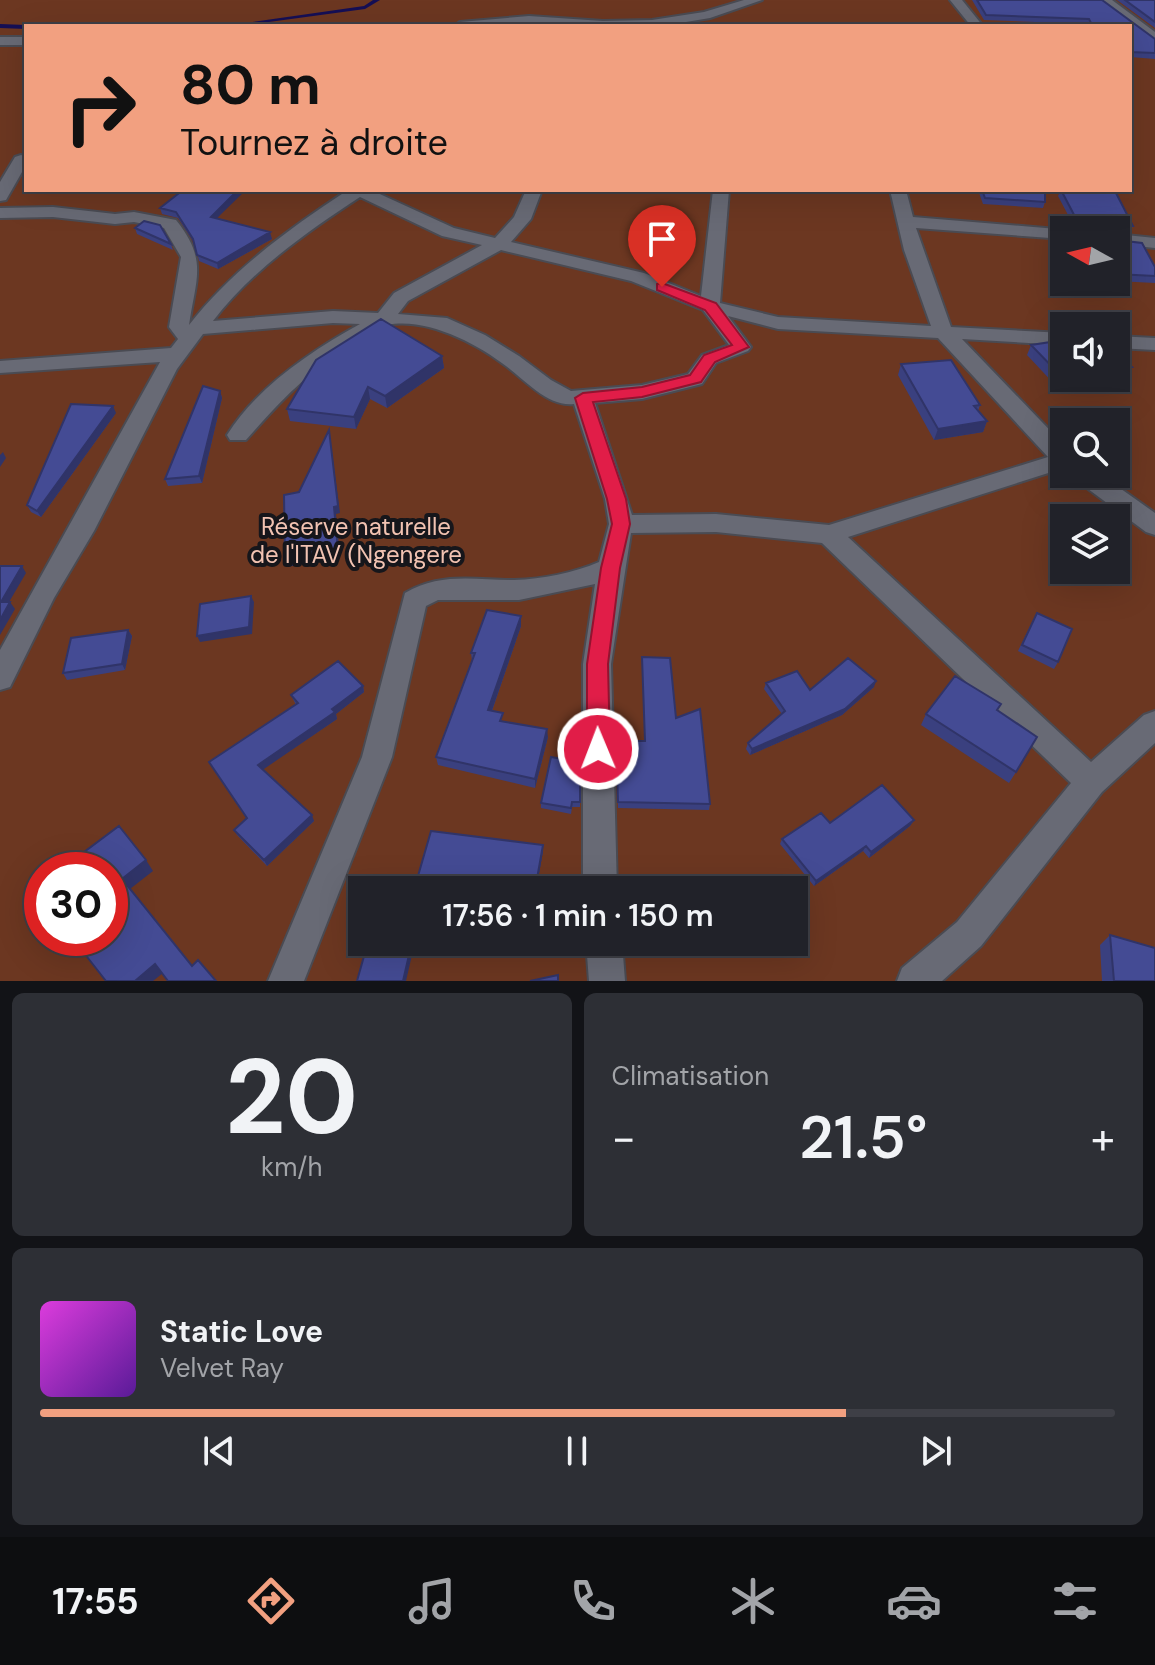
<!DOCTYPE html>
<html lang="fr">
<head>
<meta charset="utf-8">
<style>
  :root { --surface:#212229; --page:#2d2f35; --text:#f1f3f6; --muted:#a2a4a8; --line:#3e3f46; --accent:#f2a080 }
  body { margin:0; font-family:"DM Sans",sans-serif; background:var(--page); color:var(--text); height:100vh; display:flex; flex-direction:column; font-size:30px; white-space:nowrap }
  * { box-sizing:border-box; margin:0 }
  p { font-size:26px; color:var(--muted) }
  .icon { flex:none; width:44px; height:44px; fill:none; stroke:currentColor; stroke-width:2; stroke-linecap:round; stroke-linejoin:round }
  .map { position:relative; height:981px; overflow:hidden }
  .sheet { display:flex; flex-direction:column; gap:12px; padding:12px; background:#121317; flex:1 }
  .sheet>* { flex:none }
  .top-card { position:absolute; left:24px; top:24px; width:1108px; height:168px; border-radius:0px; box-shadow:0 8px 32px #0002,0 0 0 2px var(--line); background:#f2a080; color:#111; overflow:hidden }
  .needle { width:52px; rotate:278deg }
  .fabs { position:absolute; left:1050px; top:216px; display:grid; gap:16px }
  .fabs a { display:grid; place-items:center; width:80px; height:80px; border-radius:0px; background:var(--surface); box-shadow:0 8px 32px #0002,0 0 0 2px var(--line); font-size:40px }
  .speed { position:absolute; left:24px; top:852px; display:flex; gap:16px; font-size:40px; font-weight:700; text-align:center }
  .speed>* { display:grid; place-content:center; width:104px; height:104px; border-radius:50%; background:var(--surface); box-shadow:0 8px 32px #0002,0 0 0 2px var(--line); line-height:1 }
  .speed .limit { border:12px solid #d22; background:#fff; color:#111 }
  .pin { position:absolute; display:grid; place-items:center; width:68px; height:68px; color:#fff; margin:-82px -34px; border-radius:50% 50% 50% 0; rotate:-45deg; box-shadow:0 0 8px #0007 }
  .pin .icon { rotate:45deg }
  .me { position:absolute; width:88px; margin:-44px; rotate:359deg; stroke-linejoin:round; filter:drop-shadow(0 0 6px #0008) }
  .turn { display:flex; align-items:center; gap:28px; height:168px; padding:0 24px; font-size:36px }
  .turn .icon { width:104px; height:104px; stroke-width:2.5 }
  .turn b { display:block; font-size:56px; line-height:68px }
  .big { font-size:60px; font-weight:600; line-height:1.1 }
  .sheet .tile { flex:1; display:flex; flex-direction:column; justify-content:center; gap:12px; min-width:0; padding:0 28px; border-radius:12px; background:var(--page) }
  .sheet .dial { align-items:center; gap:0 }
  .dial b { font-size:104px; line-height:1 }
  .song { display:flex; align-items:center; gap:24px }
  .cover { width:96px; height:96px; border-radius:12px; background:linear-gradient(135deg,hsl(300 70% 55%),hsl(270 70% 35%)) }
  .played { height:8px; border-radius:4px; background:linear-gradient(90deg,var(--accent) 75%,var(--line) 75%) }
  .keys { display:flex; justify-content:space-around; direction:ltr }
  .heat { display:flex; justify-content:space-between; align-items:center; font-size:44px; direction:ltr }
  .sheet .tiles { flex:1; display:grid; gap:12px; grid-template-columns:1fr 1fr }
  .tile:last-child { grid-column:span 2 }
  .trip { position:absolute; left:348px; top:876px; width:460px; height:80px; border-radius:0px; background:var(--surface); box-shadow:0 8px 32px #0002,0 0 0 2px var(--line); font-weight:600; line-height:80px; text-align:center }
  .dock { display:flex; height:128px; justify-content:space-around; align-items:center; background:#0d0e10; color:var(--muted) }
  .dock .icon { width:56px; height:56px }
  .dock .current { color:var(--accent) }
  .dock b { font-size:36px; color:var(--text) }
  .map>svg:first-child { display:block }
</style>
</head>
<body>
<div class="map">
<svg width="1155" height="981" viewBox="0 0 1155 981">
  <rect width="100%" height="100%" fill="#2c2e37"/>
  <path fill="#6c3721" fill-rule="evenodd" d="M0,0H1155V981H0ZM26,26H1130V190H26ZM1064,230H1116V282H1064ZM1064,326H1116V378H1064ZM1064,422H1116V474H1064ZM1064,518H1116V570H1064ZM42,870H110V938H42ZM362,890H794V942H362Z"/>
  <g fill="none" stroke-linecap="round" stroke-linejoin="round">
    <path fill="#150f55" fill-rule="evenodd" d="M373,0H380L365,9L239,26H224L364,6Z
      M0,24L26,25L28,26H26V29L0,28Z"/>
    <g stroke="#4a4b53" stroke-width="4">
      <path id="street" d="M744,0H762L710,18L662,26H454L460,22L529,16L603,21L652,20L704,12Z
        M950,0H962L983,26H971Z
        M1099,0H1112L1155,32V42Z
        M0,37H26V45H0Z
        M21,155L26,157V165L6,200L0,201V182L15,157Z
        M348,190H371L454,228L495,238L514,217L526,190H542L531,219L511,242L644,273L701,296L713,190H729L720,303L778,317L931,326L904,250L890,190H906L913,217L1069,230H1064V239L916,228L951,327L1064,333V345L962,339L1064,445V468L848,537L1091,762L1144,715L1155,711V743L1102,792L981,946L942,981H897L902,968L957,922L1071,783L822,543L716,532L631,533L611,664L617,890H583V664L595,584L519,600H438L426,606L392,757L304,981H268L362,757L405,593C440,572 475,580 514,580C543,579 573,573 599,562L609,524L605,499L574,404C548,407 525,380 506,366C476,343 426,317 387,325C379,327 368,336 361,340C310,369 284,397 246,440H230L227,435C257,387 311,351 360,324L333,323L203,334L177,369L94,531L54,598L10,687L0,690V650L160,362L0,373V361L171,348L178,339L169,327L181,257L164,228L134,222L115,224L53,217L0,218V208L53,207L115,214L134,212L176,220C208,260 196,278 189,325C232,270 290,228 348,190ZM360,197L442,236L482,245L394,293L378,313L333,311L213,321C251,271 308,231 360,197ZM501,250L631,281L703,310L729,345L702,355L688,374L642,385L571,391L551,380L519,356L485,335L447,318L398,314L408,301ZM728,316L778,329L938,338L1048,457L829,525L716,514L632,515L595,403L642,399L702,384L716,363L748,351L751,347Z
        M1116,234L1155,238V248L1116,244Z
        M1116,336L1155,338V350L1116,348Z
        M1072,474H1100L1155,513V535L1146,532L1076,480Z
        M586,942H622L625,981H589Z"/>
    </g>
    <use href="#street" fill="#686a75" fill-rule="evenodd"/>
  </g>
  <path fill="#3a407f" d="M972,0H1102L1155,39V59L1130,57V26H1088L1087,24L984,20Z
    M1117,0H1155V28Z
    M978,190H1045V202L1043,208L983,204Z
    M1061,190L1133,226L1130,232H1117V240L1155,267V283L1116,281V230H1076L1058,196Z
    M160,208L217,219L272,239L218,269L199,261L195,244L178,218L162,214Z
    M135,228L171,244L173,250L137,234Z
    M1064,340V378H1116V351L1132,367L1127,377L1057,387L1027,355L1031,345Z
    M442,356L444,368L387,408L370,399L356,429L290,421L287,409Z
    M901,364L980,405L978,411L987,421L983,432L934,440L898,375Z
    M220,391L222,398L202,483L168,486L165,479Z
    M116,413L41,517L31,512L27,505Z
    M1033,620L1058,662L1054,669L1018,651Z
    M521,626L492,711L503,722L548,737L535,788L438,765L436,757L472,661L471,653Z
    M128,630L132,636L125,670L67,680L63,673Z
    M642,657L676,718L710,804L709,810L618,808L617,775L629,771V741H645Z
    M766,683L810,690L874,687L842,715L750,755L746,749L748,743L782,714L764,689Z
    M363,686L364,692L336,714L337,719L263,769L314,821L267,866L237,835L234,830L246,818L209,762L296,705L291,695Z
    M1001,704L998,710L1016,772L1009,783L921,725L926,714Z
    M580,762V807H572L571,814L541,808V803Z
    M914,820L910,826L869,858L863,851L814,886L780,844L782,839L830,823Z
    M543,845V851L536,890H472L419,881L418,876Z
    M1110,935L1155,981H1102L1100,945Z"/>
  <path fill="#303468" d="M238,190H246L212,223L211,217Z
    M270,232L272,239L218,269L217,263Z
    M442,356L444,368L387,408L385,396Z
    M368,387L370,399L356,429L354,417Z
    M220,391L222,398L202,483L199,476Z
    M113,406L116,413L41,517L37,511Z
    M987,421L983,432L934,440L938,429Z
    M329,430L340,513L336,514L340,557L287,567L285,560L334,507Z
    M3,452L6,458L0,467V455Z
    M22,566L26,573L5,609L1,602Z
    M251,596L254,602L252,634L200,642L197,636Z
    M10,602L15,609L0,635V620Z
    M521,616V626L489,719L488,710Z
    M128,630L132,636L125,670L122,664Z
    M876,681L874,687L842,715L750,755L752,749Z
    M363,686L364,692L336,714L337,719L261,771L258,765Z
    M547,729L548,737L535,788V779Z
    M312,815L314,821L267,866L264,860Z
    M914,820L910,826L869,858L871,852Z
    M543,845V851L536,890H535Z
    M866,846L863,851L814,886L816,881Z
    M146,860L153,871L130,889L122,879Z
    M412,942H415L406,981H403Z
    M155,964L163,973L153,981H135Z"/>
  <path fill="#444b94" stroke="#303468" stroke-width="2" d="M977,0H1102L1155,39V53L1130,52V26L1091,23L1089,19L986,15Z
    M1125,0H1155V22Z
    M183,190H238L211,217L270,232L217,263L197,255L193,239L176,212L160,208Z
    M982,190H1045V202L985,198Z
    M1061,190L1116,193L1133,226H1117V240L1142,243L1155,267V276L1116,274V230H1082Z
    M144,221L160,225L171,244L135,228Z
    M381,319L442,356L385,396L368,387L354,417L287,409L316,360Z
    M1064,340V376L1062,377L1031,345Z
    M1116,351L1132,367L1116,369Z
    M951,360L980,405L974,406L987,421L938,429L901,364Z
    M203,386L220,391L199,476L165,479Z
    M71,404L113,406L37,511L27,505Z
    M329,430L338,506L334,507L338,550L285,560L284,495L299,492Z
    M0,566H22L1,602H10L0,620Z
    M251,596L249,627L197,636L200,604Z
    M487,610L521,616L488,710L503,713L500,721L547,729L535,779L436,757L475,653H471Z
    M1037,613L1072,629L1058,662L1022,645Z
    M128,630L122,664L63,673L71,638Z
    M642,657L670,658L676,718L700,709L710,804L618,802L617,769L630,771L629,741H645Z
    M848,658L876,681L845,709L752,749L748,743L785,711L766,683L797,671L810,690Z
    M338,661L363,686L332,709L335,712L258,765L312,815L264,860L234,830L247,818L209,762L298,703L291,695Z
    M955,676L1001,704L997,710L1037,737L1016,772L926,714Z
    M551,757L580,762V802H572L571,808L541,803Z
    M882,785L914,820L871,852L866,846L816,881L782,839L821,813L830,823Z
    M119,826L146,860L122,879L192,966L198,960L216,981H168L155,964L135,981H106L84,953L102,938H110V870H60Z
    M431,831L543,845L535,890H486L487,887L418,876Z
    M1110,935L1155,948V981H1114Z
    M368,942H412L403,981H357Z
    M558,975V981H530Z"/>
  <path fill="#e11d48" stroke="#92132f" stroke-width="2" d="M662,283L716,303L749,347L715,362L701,382L642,397L593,402L626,499L630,524L620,568L608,664L610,749L607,756L598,759L590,756L587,749V664L601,568L612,524L607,499L575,398L583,393L642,387L690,375L704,355L732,345L705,310L657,290V284Z"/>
  <g text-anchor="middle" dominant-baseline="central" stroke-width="8" stroke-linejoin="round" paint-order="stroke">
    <g font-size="24" fill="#f2c3b2" stroke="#16161b">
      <text x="356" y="526">Réserve naturelle<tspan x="356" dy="28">de l'ITAV (Ngengere</tspan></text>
    </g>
  </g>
</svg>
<div class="fabs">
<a><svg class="needle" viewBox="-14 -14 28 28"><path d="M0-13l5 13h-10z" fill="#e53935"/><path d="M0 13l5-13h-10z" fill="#a2a4a8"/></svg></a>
<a><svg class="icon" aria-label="sound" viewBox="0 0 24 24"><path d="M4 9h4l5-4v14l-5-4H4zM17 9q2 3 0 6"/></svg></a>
<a><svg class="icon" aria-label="search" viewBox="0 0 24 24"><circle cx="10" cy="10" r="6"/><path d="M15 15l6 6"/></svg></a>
<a><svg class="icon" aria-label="layers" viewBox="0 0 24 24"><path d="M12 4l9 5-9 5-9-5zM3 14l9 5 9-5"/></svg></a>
</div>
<div class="speed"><div class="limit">30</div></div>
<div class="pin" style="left:662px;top:287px;background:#d93025"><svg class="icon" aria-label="arrive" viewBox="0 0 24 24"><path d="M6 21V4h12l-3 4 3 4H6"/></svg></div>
<svg class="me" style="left:598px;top:749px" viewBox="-20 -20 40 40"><circle r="17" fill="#e11d48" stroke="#fff" stroke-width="3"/><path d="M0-11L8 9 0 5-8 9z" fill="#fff"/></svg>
<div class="trip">17:56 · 1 min · 150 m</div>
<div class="top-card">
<div class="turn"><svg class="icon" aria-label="right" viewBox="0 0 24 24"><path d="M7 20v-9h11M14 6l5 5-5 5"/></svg><div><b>80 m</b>Tournez à droite</div></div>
</div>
</div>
<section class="sheet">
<div class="tiles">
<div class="tile dial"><b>20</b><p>km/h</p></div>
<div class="tile"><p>Climatisation</p>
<div class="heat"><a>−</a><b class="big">21.5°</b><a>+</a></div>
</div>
<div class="tile">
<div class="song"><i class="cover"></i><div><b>Static Love</b><p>Velvet Ray</p></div></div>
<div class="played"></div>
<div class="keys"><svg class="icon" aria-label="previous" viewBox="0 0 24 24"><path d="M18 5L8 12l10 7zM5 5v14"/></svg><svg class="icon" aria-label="pause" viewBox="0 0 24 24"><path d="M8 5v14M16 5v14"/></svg><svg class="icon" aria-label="next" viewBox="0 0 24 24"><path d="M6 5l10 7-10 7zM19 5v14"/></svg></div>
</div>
</div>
</section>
<nav class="dock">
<b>17:55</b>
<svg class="icon current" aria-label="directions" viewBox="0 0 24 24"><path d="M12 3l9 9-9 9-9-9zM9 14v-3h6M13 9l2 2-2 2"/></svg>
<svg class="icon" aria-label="music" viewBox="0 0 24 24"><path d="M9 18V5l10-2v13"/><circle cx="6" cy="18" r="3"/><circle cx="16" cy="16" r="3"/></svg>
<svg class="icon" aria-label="phone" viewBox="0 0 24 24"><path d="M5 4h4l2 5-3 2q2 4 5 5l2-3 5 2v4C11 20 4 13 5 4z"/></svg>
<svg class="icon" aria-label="climate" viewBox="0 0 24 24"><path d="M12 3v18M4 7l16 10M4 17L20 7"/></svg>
<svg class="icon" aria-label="car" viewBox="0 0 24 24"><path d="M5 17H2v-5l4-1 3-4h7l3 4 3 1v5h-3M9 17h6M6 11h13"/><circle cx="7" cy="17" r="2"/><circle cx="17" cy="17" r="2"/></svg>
<svg class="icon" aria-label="filters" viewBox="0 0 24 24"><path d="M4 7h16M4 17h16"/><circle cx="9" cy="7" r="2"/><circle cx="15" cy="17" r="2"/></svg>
</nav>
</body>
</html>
